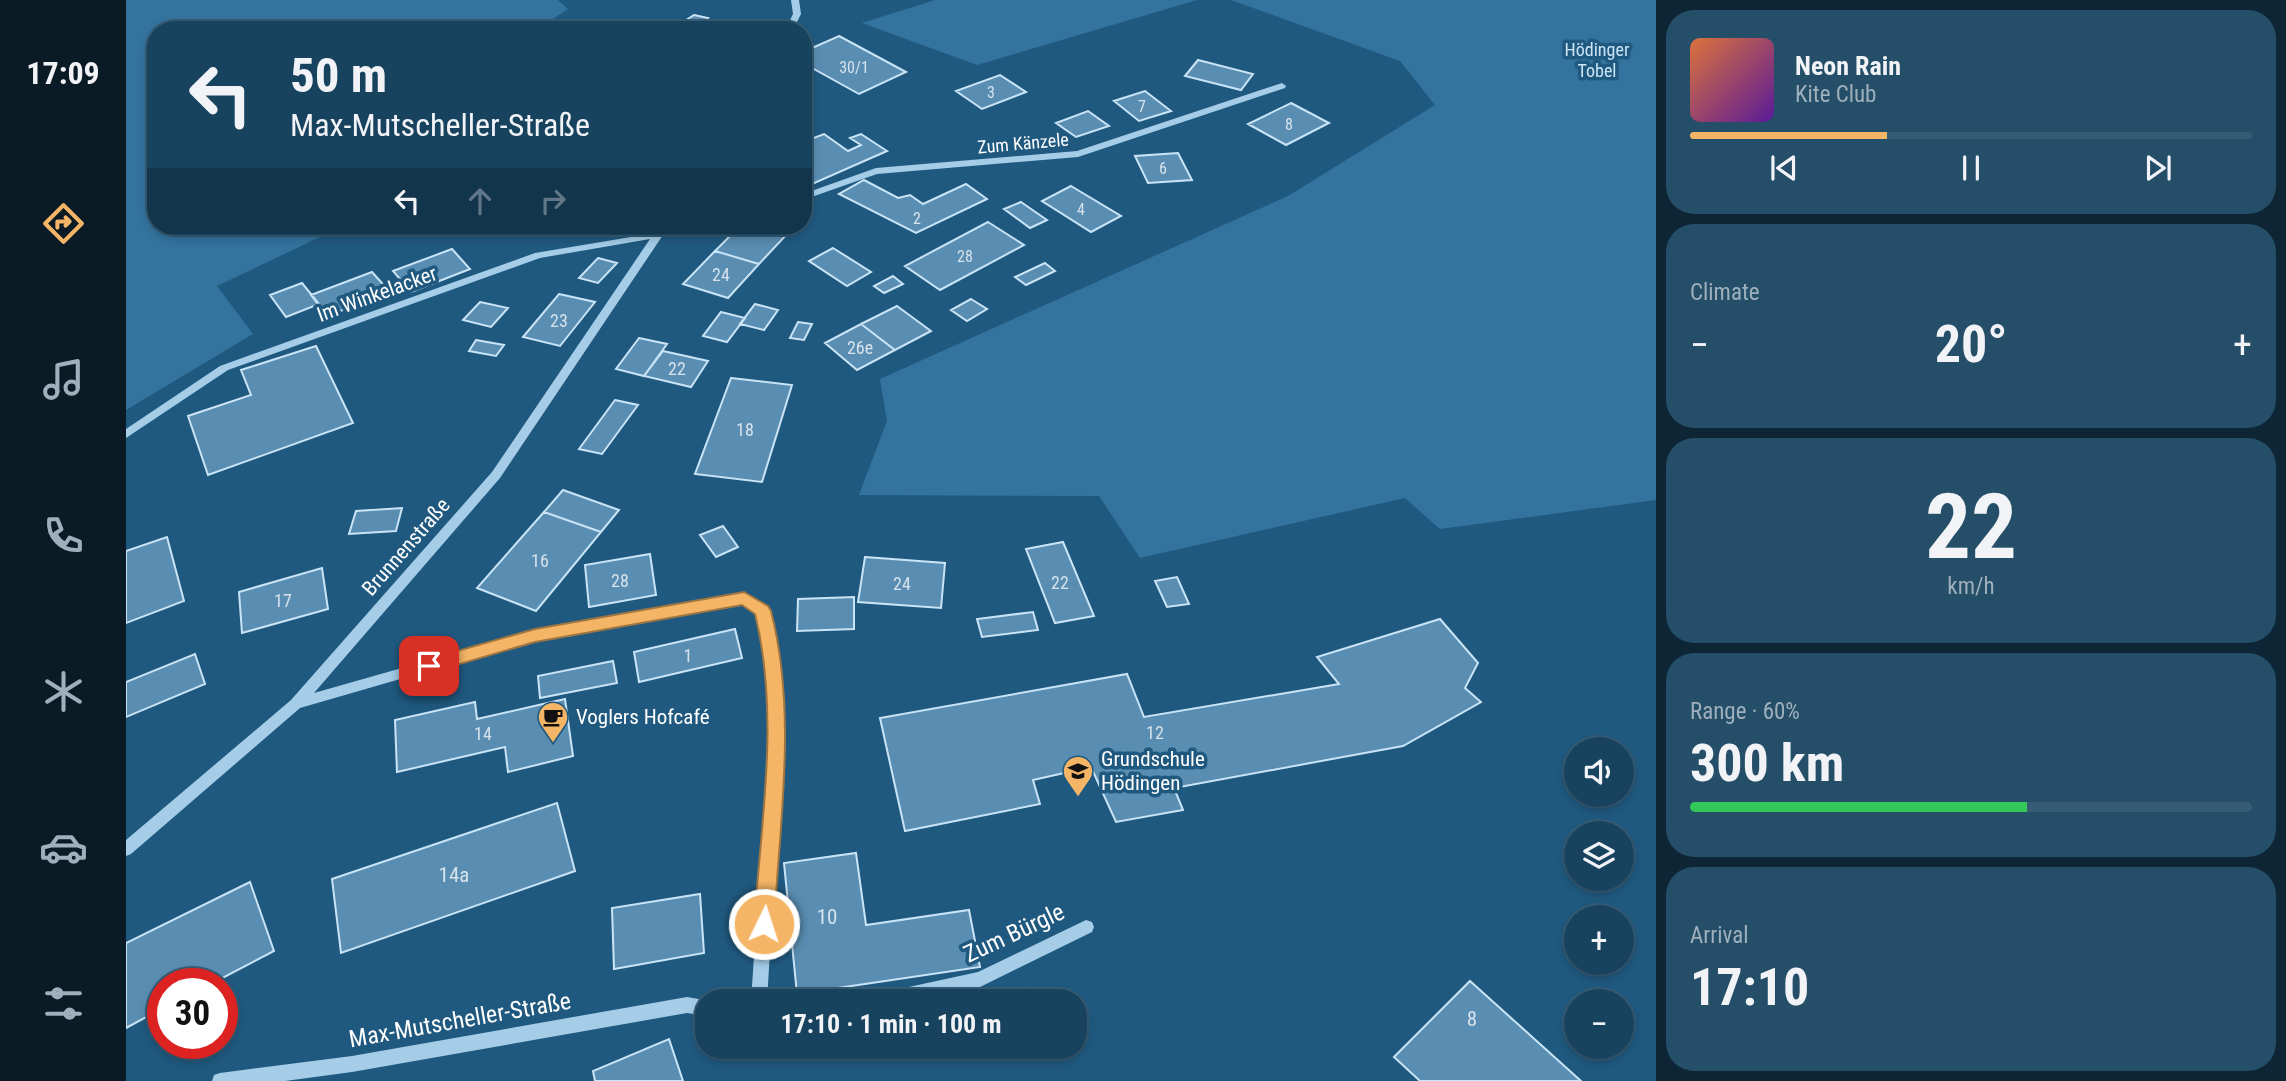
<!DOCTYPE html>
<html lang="en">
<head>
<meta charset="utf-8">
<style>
  :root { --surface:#18435f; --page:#254e68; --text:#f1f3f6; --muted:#9fb0bd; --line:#365c74; --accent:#f5b566 }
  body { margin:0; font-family:"Roboto Condensed",sans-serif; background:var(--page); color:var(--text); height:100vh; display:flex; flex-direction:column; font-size:26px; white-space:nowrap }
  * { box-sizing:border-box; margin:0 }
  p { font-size:23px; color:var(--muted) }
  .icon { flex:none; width:38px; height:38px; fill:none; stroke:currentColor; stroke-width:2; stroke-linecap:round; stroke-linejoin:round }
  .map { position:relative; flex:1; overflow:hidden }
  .sheet { display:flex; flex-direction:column; gap:10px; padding:10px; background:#0d2534; width:630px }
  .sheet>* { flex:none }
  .top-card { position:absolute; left:21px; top:21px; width:665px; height:214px; border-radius:28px; box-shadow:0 4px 10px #0003,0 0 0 2px var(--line); background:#18435f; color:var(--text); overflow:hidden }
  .controls { position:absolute; left:1438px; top:737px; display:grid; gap:14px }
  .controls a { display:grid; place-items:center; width:70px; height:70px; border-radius:50%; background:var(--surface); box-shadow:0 4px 10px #0003,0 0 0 2px var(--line); font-size:35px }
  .speed { position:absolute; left:21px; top:968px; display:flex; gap:14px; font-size:35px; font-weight:700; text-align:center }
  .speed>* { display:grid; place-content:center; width:91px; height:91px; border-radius:50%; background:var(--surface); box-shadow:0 4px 10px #0003,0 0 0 2px var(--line); line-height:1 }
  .speed .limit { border:10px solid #d22; background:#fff; color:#111 }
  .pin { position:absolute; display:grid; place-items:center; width:60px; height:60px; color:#fff; margin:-30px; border-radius:14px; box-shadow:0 4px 10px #0006 }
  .me { position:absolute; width:77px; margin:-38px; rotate:4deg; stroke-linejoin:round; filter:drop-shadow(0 0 5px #0008) }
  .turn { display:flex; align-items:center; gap:24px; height:147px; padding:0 28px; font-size:32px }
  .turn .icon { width:91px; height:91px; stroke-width:2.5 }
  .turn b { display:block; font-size:49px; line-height:60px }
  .lanes { display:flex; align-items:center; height:66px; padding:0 28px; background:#0003; justify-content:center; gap:35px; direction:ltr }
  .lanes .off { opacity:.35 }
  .big { font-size:52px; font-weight:700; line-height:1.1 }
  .sheet .card { flex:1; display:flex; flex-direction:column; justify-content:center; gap:10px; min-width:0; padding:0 24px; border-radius:28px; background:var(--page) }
  .sheet .dial { align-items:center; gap:0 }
  .dial b { font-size:91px; line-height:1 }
  .song { display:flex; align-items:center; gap:21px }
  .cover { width:84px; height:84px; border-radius:10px; background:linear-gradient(135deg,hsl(20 70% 55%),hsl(270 70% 35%)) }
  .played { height:7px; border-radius:4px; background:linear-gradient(90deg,var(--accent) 35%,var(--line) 35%) }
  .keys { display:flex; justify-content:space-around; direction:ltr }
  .heat { display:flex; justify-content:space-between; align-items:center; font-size:38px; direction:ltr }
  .charge { height:10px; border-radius:5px; background:linear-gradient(90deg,#34c759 60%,var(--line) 0) }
  .trip { position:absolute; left:569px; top:989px; width:392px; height:70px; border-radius:28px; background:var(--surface); box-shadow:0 4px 10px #0003,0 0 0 2px var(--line); font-weight:700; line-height:70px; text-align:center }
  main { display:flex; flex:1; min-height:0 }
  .tab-bar { display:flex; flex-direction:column; width:126px; justify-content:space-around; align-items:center; background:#0a1b26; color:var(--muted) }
  .tab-bar .icon { width:49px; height:49px }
  .tab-bar .current { color:var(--accent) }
  .tab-bar b { font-size:32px; color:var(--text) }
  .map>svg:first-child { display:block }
</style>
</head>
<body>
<main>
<nav class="tab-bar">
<b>17:09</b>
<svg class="icon current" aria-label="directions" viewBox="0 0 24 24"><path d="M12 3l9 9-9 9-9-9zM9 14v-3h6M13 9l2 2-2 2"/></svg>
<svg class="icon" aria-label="music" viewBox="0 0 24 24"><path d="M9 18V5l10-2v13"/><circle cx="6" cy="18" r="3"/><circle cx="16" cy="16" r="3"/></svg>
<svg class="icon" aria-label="phone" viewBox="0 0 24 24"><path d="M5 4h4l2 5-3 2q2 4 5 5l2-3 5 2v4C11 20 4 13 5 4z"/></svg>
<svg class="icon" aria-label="climate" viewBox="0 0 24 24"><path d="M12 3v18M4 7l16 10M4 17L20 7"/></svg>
<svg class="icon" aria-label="car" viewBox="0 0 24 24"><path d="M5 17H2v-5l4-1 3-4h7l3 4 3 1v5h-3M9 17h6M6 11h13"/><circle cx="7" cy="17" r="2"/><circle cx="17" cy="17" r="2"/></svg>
<svg class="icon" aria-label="filters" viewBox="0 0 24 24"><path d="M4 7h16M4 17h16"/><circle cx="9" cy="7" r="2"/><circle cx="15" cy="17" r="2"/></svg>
</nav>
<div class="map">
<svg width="1530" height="1081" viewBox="0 0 1530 1081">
  <rect width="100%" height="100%" fill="#20597f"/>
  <path fill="#34739e" d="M0,0H432L442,9L410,30H30V226H217L91,286L127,334L0,410Z
    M809,0H1071L851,65L736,23Z
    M1105,0H1530V500L1314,529L1279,498L1014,558L973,496L733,495L761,421L754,379L1162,196L1309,105L1274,61Z"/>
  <path fill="#598db1" stroke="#c9e4f6" stroke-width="2" d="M568,15L582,18L572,26L557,22Z
    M713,36L780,72L733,94L677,63V52Z
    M1072,60L1127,74L1115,90L1059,76Z
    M874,75L900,92L856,109L830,91Z
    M1019,91L1045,111L1013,121L988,101Z
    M1165,103L1203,123L1160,145L1122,124Z
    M962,111L983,126L950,137L930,123Z
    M698,134L722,151L735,145L724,138L735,134L761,151L677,188V142Z
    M1052,153L1066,180L1022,183L1009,156Z
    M738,180L772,198L784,195L797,204L840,184L861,199L790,233L713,194Z
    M945,186L995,216L965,232L916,201Z
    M895,202L921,220L904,228L878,209Z
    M862,222L898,245L814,290L779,266Z
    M614,226H638L662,233L633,264L589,251Z
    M707,248L745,272L721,286L683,261Z
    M326,249L344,269L285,292L267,271Z
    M589,251L633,264L602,298L557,284Z
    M472,258L491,263L472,283L453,278Z
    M919,263L929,271L900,285L889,277Z
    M246,272L264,292L201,316L185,295Z
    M767,276L777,284L758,293L748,286Z
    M176,283L193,304L160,317L144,295Z
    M433,294L469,302L434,346L397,337Z
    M845,299L861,309L841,321L825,310Z
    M354,302L382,308L365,327L337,320Z
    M629,304L652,310L638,330L614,324Z
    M771,306L805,331L769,350L735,324Z
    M595,312L619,318L601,342L577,336Z
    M672,322L686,324L678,340L664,338Z
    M735,324L769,350L731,370L699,343Z
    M513,338L541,344L518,376L490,369Z
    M350,340L378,345L370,356L343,351Z
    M190,346L227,423L82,475L62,416L125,395L115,370Z
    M537,351L582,361L565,387L518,376Z
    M605,378L666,385L636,482L569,474Z
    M489,400L512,405L476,454L453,449Z
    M437,490L493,510L475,532L418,512Z
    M276,508L270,531L223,534L230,511Z
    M418,512L475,532L410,611L351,588Z
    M597,526L612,547L590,557L574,535Z
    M41,537L58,601L0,623V551Z
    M937,542L968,616L929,623L900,549Z
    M524,554L530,595L463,607L459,565Z
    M739,557L819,563L815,608L732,602Z
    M196,568L202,609L116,633L113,592Z
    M1051,577L1063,604L1041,607L1029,581Z
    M728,597V629L671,631L672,599Z
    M907,612L912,630L856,637L851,619Z
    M1314,619L1352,663L1339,688L1355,702L1277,746L1048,788L1057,810L990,822L965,767L907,780L914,804L779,831L754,718L1001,674L1018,717L1213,684L1191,657Z
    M609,629L616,658L513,682L508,652Z
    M69,654L79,684L0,717V682Z
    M487,661L491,683L414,698L412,676Z
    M439,699L447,756L382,772L379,747L271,772L269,720L349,702L351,719Z
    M431,803L449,871L215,953L206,879Z
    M730,853L740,925L843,910L854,967L671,994L658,863Z
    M124,882L148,951L85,984H37V1008L0,1028V943Z
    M574,894L578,953L488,969L486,908Z
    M1344,981L1455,1081H1294L1268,1057Z
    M898,988L904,1001H876L875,998Z
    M543,1039L557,1081H469L467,1071Z"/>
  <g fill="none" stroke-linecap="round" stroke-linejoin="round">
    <path fill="#a5cde8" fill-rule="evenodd" d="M665,0H673L675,14L667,30H659L667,14Z
      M1156,83L1160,86L1159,88L952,157L751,174L677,200V194L750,168L951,151Z
      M533,226H543L374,478L188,693L409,630L618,594L641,607L651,641L658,719L641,1001H625L644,719L637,641L630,614L616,604L409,640L174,708L5,854L0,856V840L165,700L366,472L524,239L414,258L102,370L0,438V429L94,366L409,253L529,233Z
      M960,920L966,922L968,927L966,932L854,987L791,1001H747L749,995L755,993L852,972Z
      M561,997L584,1001H581V1016L561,1013L226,1072L159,1081H86L88,1075L94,1073L226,1056Z"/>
  </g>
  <path fill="#f5b566" stroke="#9f7642" stroke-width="2" d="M618,592L642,606L645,611C671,712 654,820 648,924L645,931L638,934L631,931L628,924C635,822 654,715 629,614L616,605L409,642L303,673L296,671L294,666L296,661L303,659L409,629Z"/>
  <defs>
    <g id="cafe-pin" transform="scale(1.575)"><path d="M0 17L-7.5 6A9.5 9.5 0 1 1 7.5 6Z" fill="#f5b566" stroke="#20597f"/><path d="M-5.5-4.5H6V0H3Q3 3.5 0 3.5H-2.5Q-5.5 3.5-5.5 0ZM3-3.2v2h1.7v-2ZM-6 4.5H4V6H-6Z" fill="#111"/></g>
    <g id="school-pin" transform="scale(1.575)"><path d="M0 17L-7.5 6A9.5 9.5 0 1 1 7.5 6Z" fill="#f5b566" stroke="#20597f"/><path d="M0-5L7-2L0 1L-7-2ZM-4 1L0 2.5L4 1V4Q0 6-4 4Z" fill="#111"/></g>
  </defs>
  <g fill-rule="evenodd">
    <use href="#cafe-pin" x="427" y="717"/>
    <use href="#school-pin" x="952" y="771"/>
  </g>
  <g text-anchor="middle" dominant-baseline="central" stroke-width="7" stroke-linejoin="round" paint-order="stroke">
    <g font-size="16" fill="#d6e2ec">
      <text x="728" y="67">30/1</text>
      <text x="865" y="92">3</text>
      <text x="1016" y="106">7</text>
      <text x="1163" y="124">8</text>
      <text x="1037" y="168">6</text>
      <text x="955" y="209">4</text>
      <text x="791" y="218">2</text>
      <text x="839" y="256">28</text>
    </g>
    <g font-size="18" fill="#c9e4f6" stroke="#20597f">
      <text x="1471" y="49">Hödinger<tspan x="1471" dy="21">Tobel</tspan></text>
    </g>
    <g font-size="18" fill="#fff" stroke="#20597f">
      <text transform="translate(897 143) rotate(-5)">Zum Känzele</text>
    </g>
    <g font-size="18" fill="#d6e2ec">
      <text x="595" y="274">24</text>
      <text x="433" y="320">23</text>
      <text x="734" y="347">26e</text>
      <text x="551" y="368">22</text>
      <text x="619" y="429">18</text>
      <text x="414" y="560">16</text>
      <text x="494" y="580">28</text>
      <text x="934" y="582">22</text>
      <text x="776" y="583">24</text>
      <text x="157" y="600">17</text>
      <text x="562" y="655">1</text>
      <text x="1029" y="732">12</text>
      <text x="357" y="733">14</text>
    </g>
    <g font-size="21" fill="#fff" stroke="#20597f">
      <text transform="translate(251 294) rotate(-20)">Im Winkelacker</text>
      <text transform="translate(280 547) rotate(-49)">Brunnenstraße</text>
    </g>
    <g font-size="21" fill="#fff" stroke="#20597f" text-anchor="start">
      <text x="450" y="717">Voglers Hofcafé</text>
      <text x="975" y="759">Grundschule<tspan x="975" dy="24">Hödingen</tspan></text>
    </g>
    <g font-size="21" fill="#d6e2ec">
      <text x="328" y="875">14a</text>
      <text x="701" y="917">10</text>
      <text x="1346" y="1019">8</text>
    </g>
    <g font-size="24" fill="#fff" stroke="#20597f">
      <text transform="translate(888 933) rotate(-25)">Zum Bürgle</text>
      <text transform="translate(334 1020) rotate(-10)">Max-Mutscheller-Straße</text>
    </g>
  </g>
</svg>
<div class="controls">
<a><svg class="icon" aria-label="sound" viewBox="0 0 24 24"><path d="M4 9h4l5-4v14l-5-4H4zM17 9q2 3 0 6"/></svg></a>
<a><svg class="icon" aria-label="layers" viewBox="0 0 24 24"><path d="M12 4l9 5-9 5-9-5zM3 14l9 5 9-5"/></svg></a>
<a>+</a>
<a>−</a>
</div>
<div class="speed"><div class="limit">30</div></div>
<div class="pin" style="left:303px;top:666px;background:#d93025"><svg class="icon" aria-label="arrive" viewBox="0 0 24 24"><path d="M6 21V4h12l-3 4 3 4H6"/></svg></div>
<svg class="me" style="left:638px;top:924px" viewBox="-20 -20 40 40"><circle r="17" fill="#f5b566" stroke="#fff" stroke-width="3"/><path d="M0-11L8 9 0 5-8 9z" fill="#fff"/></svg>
<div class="trip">17:10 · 1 min · 100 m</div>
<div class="top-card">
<div class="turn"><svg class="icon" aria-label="left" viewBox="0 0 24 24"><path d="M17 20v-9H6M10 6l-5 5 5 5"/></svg><div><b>50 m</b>Max-Mutscheller-Straße</div></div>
<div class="lanes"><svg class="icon" aria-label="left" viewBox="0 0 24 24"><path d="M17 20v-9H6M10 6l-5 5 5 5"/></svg><svg class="icon off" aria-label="ahead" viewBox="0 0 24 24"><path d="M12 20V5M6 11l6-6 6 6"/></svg><svg class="icon off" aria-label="right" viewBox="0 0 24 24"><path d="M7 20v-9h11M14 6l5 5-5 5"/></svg></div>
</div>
</div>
<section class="sheet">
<div class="card">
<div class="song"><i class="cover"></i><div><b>Neon Rain</b><p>Kite Club</p></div></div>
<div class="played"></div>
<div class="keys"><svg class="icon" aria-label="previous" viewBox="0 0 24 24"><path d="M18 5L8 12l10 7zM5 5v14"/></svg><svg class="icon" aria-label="pause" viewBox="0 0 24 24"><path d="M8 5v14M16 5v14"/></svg><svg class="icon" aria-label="next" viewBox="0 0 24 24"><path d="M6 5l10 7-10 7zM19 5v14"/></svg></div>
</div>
<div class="card"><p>Climate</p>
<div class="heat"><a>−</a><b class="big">20°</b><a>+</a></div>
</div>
<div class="card dial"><b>22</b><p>km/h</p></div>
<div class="card"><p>Range · 60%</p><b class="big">300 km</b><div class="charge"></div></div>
<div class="card"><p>Arrival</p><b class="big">17:10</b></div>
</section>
</main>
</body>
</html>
